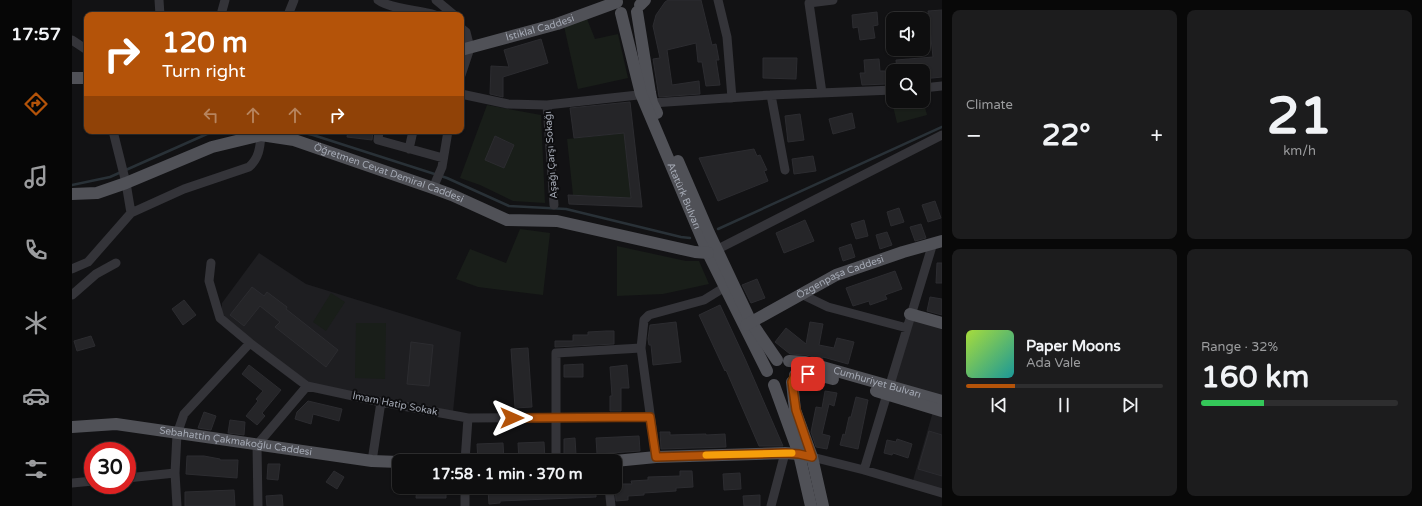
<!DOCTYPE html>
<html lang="en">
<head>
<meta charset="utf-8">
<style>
  :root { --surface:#0e0e0f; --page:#1c1c1d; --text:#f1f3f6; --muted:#9b9c9e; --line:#2e2e2f; --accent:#b45309 }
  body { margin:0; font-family:"Varela Round",sans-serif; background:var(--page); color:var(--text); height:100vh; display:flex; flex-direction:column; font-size:15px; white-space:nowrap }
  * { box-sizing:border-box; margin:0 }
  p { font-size:13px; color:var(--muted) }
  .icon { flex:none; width:22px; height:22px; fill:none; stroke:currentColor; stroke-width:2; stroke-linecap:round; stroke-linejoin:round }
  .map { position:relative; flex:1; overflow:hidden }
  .details { display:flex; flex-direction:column; gap:10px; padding:10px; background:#080808; width:480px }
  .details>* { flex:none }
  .banner { position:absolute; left:12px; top:12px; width:380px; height:122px; border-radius:8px; box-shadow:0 1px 3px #0004,0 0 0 1px var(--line); background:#b45309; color:#fff; overflow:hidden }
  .controls { position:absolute; left:814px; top:12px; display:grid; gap:8px }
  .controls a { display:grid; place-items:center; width:44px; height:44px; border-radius:8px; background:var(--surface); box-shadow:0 1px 3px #0004,0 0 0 1px var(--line); font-size:20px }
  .speed { position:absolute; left:12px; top:442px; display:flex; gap:8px; font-size:20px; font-weight:700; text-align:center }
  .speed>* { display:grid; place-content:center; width:52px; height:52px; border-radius:50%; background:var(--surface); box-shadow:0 1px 3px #0004,0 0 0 1px var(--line); line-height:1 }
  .speed .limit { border:6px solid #d22; background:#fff; color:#111 }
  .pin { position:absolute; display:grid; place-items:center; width:34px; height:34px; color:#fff; margin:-17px; border-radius:8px; box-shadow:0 2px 6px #0006 }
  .me { position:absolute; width:44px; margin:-22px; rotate:90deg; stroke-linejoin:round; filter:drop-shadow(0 0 3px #0008) }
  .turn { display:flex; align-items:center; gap:14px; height:84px; padding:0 12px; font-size:18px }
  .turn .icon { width:52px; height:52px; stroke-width:2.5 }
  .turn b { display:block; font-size:28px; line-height:34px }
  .lanes { display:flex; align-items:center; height:38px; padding:0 12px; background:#0003; justify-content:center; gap:20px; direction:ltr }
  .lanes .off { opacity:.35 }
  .big { font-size:30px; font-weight:700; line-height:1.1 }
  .details .tile { flex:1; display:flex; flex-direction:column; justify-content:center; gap:6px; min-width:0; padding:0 14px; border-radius:8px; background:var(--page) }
  .details .dial { align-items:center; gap:0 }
  .dial b { font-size:52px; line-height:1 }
  .song { display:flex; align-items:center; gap:12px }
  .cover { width:48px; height:48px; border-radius:6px; background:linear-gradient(135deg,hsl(80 70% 55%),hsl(180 70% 35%)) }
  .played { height:4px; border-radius:2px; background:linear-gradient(90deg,var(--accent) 25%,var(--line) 25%) }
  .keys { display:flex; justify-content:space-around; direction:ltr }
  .heat { display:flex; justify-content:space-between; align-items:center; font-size:22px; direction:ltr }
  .charge { height:6px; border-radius:3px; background:linear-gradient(90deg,#34c759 32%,var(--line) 0) }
  .details .tiles { flex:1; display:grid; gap:10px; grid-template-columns:repeat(2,1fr) }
  .trip { position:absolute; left:320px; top:454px; width:230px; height:40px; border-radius:8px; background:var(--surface); box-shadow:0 1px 3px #0004,0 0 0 1px var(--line); font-weight:700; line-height:40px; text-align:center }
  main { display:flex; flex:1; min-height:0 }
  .menu { display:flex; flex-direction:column; width:72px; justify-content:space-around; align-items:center; background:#060606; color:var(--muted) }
  .menu .icon { width:28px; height:28px }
  .menu .current { color:var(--accent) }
  .menu b { font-size:18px; color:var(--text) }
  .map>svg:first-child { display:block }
</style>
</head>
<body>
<main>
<nav class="menu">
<b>17:57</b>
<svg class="icon current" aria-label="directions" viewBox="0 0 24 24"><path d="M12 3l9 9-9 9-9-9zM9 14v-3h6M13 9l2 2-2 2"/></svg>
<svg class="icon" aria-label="music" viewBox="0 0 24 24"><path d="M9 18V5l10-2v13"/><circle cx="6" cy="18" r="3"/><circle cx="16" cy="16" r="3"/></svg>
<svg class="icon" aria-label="phone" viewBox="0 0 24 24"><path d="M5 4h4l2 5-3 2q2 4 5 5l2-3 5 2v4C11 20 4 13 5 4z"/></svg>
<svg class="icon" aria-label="climate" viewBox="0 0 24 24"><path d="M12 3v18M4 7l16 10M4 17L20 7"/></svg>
<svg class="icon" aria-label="car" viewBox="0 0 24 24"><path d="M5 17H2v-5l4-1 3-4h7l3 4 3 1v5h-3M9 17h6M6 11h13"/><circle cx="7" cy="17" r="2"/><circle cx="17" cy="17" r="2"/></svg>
<svg class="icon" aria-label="filters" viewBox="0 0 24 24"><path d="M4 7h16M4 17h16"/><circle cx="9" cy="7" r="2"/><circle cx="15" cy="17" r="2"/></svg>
</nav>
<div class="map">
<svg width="870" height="506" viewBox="0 0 870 506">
  <rect width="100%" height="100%" fill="#121214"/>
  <path fill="#1e1e21" d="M187,253L234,284L389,332L381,412L231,382L149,321L150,303Z
    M838,314L870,323V401L818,387Z
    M862,408L870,411V493L840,484Z"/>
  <path fill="#191e19" d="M515,19L523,39L546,34L556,78L506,89L492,26Z
    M851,100L855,115L825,123L821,106L839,101Z
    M415,105L469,115L473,203L441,201L408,185L388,178Z
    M552,133L559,198L501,195L495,139Z
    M448,229L478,233L471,295L406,287L384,279L398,249L434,263Z
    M545,246L614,261H627L637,284L591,294L545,296Z
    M259,293L273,302L254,331L241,322Z
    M284,323H314L313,379L283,378Z"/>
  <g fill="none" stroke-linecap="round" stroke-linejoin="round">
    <path stroke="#293137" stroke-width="2.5" d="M223,131L241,135L375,178L437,206L494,209L609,237L618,238
      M0,185L38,177L135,134L162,131
      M646,229L870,127"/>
  </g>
  <path fill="#252528" stroke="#2c2c30" d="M596,0H629L640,45L644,44L647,60H644L648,85L634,86L630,62H626L624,43L595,50L600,85L627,81L628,94L587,97L581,59L588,58L581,26L584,15L593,2Z
    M870,10V77L851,79V71H825L824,60L861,57L856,11Z
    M805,12L806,25L801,26L803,38L788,40L786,27L781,28L780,15Z
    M469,39L476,63L431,77V97L418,94L419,66L437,67L432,50Z
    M691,58H725L724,79L691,78Z
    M807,59L808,71H813L815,84L790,85L788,73H793L792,60Z
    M558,102L570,207L497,204L496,195L559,198L552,133L502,138L498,108Z
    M780,113L783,128L761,134L757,119Z
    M728,114L732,140L716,142L713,116Z
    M276,131H301L300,140L275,137Z
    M423,136L442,145L432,168L413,160Z
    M682,149L685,156L688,155L695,170L692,171L696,181L646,201L627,158Z
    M741,156L744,171L722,174L720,159Z
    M863,201L869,218L856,222L850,205Z
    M827,208L832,222L819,226L815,212Z
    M733,220L742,241L712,253L704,233Z
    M792,220L796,236L784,239L779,224Z
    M849,224L854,238L843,241L838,227Z
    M815,232L820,245L808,249L804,235Z
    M779,244L783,257L771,261L767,248Z
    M865,263H870V283H864Z
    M823,271L830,289L813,295L815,299L798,305L797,301L781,306L774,288Z
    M685,279L693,298L679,303L670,285Z
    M180,287L192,296L195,292L215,307L214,309L266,350L254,367L203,327L208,322L188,306L172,326L158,315Z
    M858,297L870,299V315L855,311Z
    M112,300L124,315L111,325L100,309Z
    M648,305L674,361L711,446H687L654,370L653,371L627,315Z
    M604,322L609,362L581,365L579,345H577L576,339L578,325Z
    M738,322L751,324L747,345L762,348L765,338L782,342L776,364L751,357L750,359L734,355L718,354L703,342L714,328L734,344Z
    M534,331H542V344L483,347V341H501V335H516V332Z
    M19,336L23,346L5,351L2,341Z
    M339,342L361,345L357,386L335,384Z
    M456,348L460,407L443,408L439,349Z
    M511,364V377H492V365Z
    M177,365L209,390L190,413L193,416L185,425L174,416L186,401L184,399L191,391L170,374Z
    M555,365L557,388H549V411H538V396H540L538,367Z
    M753,391L765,393L762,406L757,404L750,434L758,436L755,449L744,447L739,432L744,407L750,408Z
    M784,397L796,400L786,449L768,445L771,434L773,435L777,417H779Z
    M236,401L270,409L267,421L241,414L239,424L223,419L225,412Z
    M132,412L144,416L139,430L126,428Z
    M158,420L173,422L172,435L156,433Z
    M857,431L870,435V476L846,469Z
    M588,432H598V435L634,434V435L653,434L654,447L589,449Z
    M567,436L568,451L525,454L524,438Z
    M503,438L504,455H492V439Z
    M825,439L840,444L836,458L821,453L820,455L812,453L815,440L824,442Z
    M472,442L473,460L447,461L446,443Z
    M431,443L432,461H406L405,444Z
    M115,456H132L148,459V460H166L165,478L114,474Z
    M196,464H208L206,480L195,479Z
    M262,471L272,477L265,489L254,482Z
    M608,471H620L621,487L604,488V491L572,493V495L556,496V500L544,501L543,484H560L559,481L576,480V477L608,476Z
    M668,473L669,489L652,490L651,474Z
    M345,487H374V498H344Z
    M439,487H524V497L428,501V503L417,504L416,490L439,489Z
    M162,490L163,506H113V492Z
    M207,495H210L211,506H195L194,496Z
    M688,495V506H672L671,496Z"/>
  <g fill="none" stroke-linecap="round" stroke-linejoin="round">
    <path stroke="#343439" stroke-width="9" d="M87,0L88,15
      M306,0C318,9 347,10 363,15
      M364,0L382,15
      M646,0L655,37L660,98
      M152,15L150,11L153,0
      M216,15L222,0
      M389,28L394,32L398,48L389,75
      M0,40L15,50
      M851,88L870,86
      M750,93L737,3L761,0
      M389,94L436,104L475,105L575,94
      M699,95L713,170
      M580,103L699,95L821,90
      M475,105L482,205
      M41,131L54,183L59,213
      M307,131L306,140L371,158
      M337,149L341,131
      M361,188L370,167L376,131
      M646,249L870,135
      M139,263L137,281L148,318L178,343L235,386L309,402L396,418L578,417
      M0,269L16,262L59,213L112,189L177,167C187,158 188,148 189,135
      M729,294L756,307L835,328
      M0,295L24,274L44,263
      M584,457L569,348L572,320L577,315L632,300L653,287
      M740,457L792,470L870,493
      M300,461L309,402
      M393,461L396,418
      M484,461V353L569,348
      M792,470L861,243
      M55,478L103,473
      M0,483L21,481
      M393,487V506
      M537,487L539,506
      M105,506L103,473L105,434L112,414L178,343
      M186,506L185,445L235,386
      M699,506L713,453"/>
    <g stroke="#505157" stroke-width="12">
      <path d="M568,5L573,0"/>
      <path d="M565,12L578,93L580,103L585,113"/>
      <path id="s1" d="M549,13L569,94L636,253L695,371"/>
      <path id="s2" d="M389,50L485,24L545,2"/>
      <path d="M0,78H15"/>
      <path d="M606,161L637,233L679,322L705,360"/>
      <path id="s3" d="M0,194L25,193L54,183L140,147L189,135L222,140L361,188L380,195L435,220L485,221L623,252L636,253"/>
      <path d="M838,314L870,323"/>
      <path id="s4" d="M674,325L764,275L831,252L870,241"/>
      <path id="s5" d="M717,361L733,362L870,401"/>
      <path d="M723,375L742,374L761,379"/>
      <path d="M720,382L723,410L740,457L751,506"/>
      <path d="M702,385L727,454L739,506"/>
      <path d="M804,391L870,411"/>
      <path id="s6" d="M0,427L44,424L300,461L327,462"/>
      <path d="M543,461L584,457L713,453L727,454L740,457"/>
    </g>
  </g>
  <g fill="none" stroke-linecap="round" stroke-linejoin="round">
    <g stroke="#753606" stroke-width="10">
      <path id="route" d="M440,418L578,417L584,457L713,453L727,454L740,457L724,410L720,382L723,375L736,374"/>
    </g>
    <use href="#route" stroke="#b45309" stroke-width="7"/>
    <path stroke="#f59e0b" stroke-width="7" d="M634,455L720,453"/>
  </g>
  <g text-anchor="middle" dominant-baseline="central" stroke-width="4" stroke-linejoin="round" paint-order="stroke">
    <g font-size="10" fill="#a4a9b4" stroke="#0d0d0f">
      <text stroke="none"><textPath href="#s2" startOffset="82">İstiklal Caddesi</textPath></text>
      <text transform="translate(479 155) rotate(-94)">Aşağı Çarşı Sokağı</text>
      <text stroke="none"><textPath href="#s3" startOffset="333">Öğretmen Cevat Demiral Caddesi</textPath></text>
      <text stroke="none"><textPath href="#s1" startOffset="194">Atatürk Bulvarı</textPath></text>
      <text stroke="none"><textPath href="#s4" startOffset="106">Özgenpaşa Caddesi</textPath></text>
      <text stroke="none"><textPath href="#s5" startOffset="91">Cumhuriyet Bulvarı</textPath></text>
      <text transform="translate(323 404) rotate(11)">İmam Hatip Sokak</text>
      <text stroke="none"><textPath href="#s6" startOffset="165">Sebahattin Çakmakoğlu Caddesi</textPath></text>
    </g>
  </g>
</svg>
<div class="controls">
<a><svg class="icon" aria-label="sound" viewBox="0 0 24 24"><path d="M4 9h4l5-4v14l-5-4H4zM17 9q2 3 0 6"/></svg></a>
<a><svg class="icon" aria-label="search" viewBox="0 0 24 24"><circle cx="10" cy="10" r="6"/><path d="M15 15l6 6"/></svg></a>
</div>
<div class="speed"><div class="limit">30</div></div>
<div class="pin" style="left:736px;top:374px;background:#d93025"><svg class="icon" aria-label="arrive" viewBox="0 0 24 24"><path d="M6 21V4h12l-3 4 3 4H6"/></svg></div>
<svg class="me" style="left:440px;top:418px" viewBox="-20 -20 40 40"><path d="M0-17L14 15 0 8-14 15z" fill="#b45309" stroke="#fff" stroke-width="4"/></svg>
<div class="trip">17:58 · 1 min · 370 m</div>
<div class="banner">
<div class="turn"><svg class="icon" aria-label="right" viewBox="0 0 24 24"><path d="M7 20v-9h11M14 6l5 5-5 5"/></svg><div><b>120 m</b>Turn right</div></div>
<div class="lanes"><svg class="icon off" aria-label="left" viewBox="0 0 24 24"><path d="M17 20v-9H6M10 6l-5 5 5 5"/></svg><svg class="icon off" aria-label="ahead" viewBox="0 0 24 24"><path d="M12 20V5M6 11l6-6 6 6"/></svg><svg class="icon off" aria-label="ahead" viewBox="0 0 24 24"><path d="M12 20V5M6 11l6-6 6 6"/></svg><svg class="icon" aria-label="right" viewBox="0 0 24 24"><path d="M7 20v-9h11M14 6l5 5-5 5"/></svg></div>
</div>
</div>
<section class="details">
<div class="tiles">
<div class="tile"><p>Climate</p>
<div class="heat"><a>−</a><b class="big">22°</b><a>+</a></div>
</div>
<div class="tile dial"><b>21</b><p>km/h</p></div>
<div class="tile">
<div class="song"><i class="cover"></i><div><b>Paper Moons</b><p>Ada Vale</p></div></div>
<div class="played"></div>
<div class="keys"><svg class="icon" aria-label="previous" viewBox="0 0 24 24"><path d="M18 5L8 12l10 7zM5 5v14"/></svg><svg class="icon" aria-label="pause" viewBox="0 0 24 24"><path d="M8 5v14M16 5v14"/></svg><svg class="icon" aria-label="next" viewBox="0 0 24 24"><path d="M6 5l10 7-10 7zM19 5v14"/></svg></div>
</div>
<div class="tile"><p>Range · 32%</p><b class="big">160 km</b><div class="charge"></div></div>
</div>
</section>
</main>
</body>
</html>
